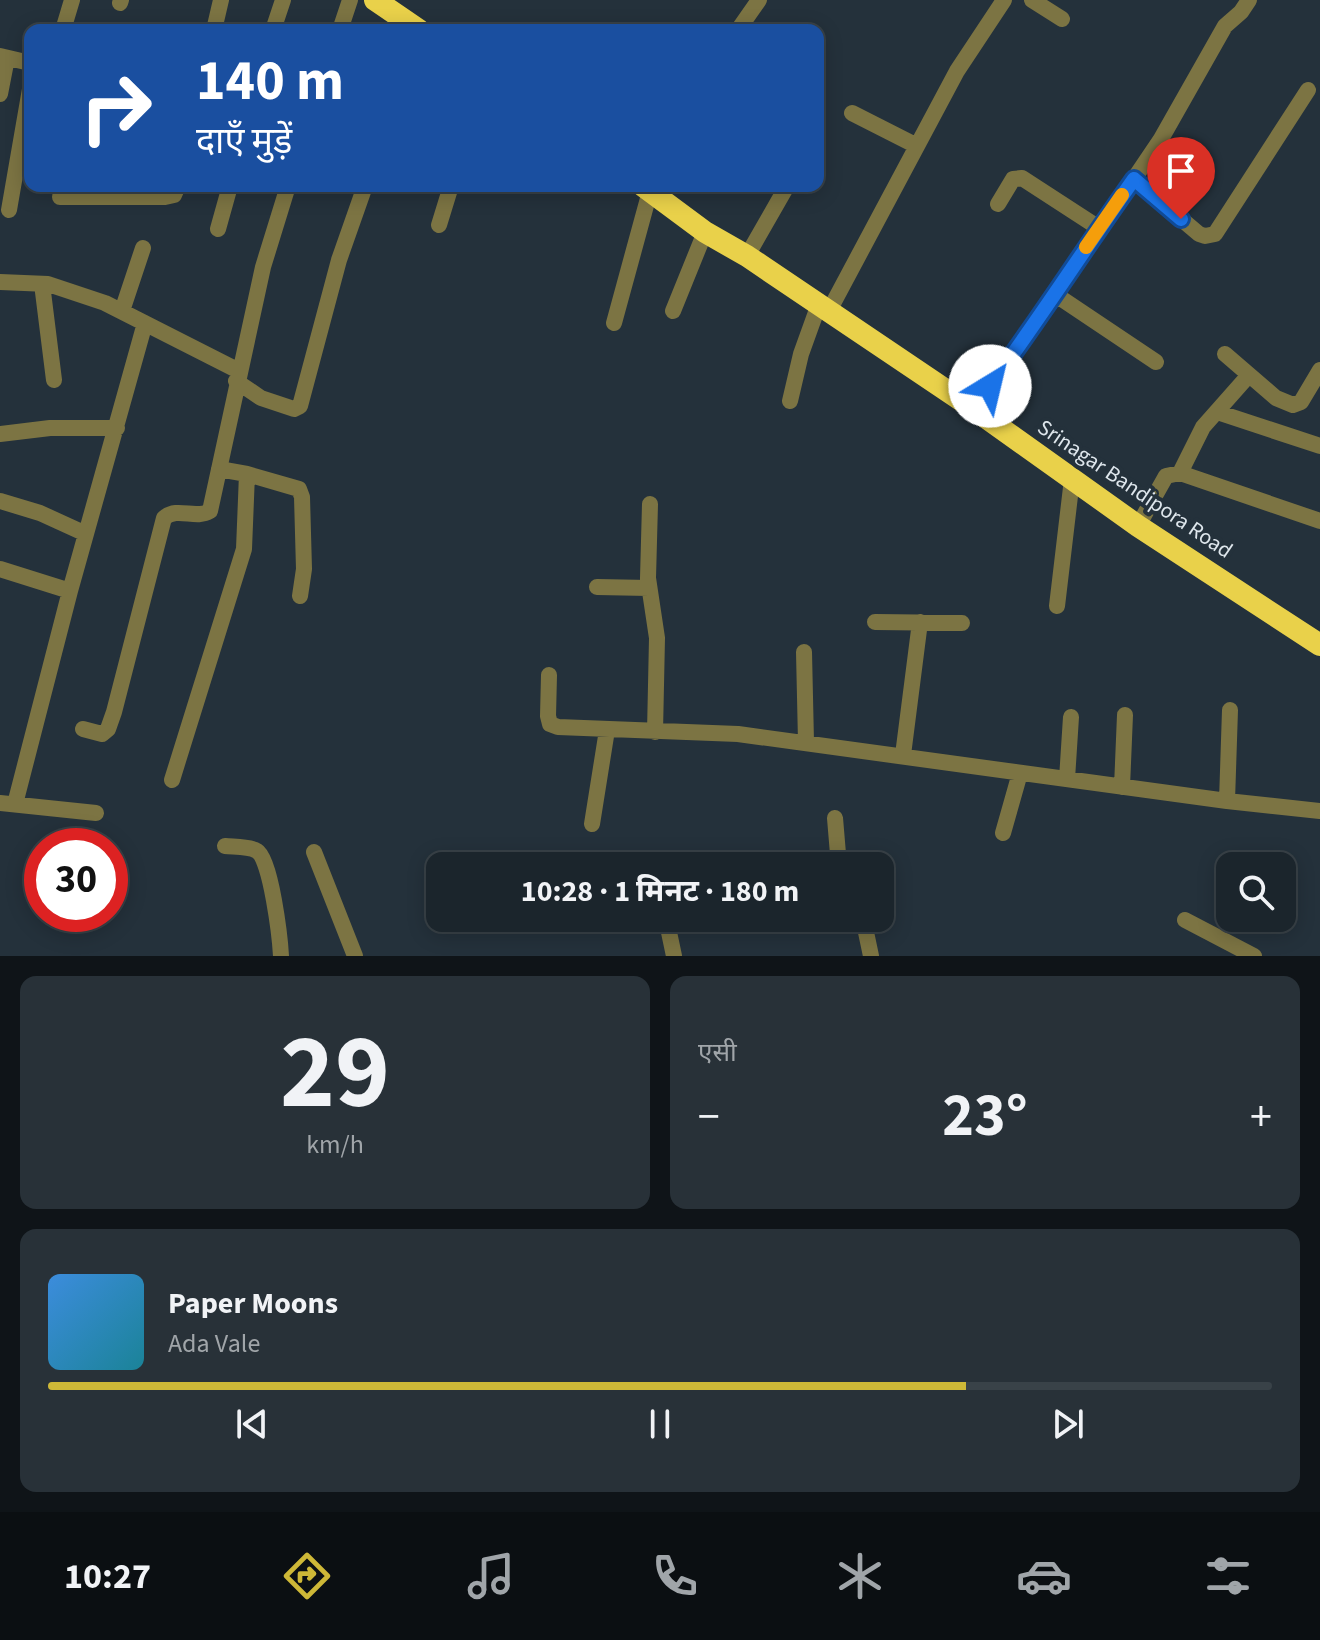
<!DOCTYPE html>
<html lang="hi">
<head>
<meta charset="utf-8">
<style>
  :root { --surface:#1b252c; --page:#283138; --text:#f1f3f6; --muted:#a0a5a9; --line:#394248; --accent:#ceb837 }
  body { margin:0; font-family:"Source Sans 3","Noto Sans Devanagari",sans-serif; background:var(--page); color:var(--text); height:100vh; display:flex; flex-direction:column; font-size:30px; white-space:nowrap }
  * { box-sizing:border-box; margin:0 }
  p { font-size:26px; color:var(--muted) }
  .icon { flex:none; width:44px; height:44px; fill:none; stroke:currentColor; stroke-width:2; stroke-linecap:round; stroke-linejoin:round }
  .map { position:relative; height:956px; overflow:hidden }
  .side { display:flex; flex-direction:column; gap:20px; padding:20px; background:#0f1418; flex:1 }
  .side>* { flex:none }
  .banner { position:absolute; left:24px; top:24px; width:800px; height:168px; border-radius:16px; box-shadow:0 4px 20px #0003,0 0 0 2px var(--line); background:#1a4fa0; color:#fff; overflow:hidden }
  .tools { position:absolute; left:1216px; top:852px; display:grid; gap:16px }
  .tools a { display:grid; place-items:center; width:80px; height:80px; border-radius:16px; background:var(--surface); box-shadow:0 4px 20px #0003,0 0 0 2px var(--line); font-size:40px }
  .speed { position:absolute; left:24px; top:828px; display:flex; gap:16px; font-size:40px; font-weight:700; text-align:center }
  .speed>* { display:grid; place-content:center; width:104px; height:104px; border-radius:50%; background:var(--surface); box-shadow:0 4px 20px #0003,0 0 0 2px var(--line); line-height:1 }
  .speed .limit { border:12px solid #d22; background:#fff; color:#111 }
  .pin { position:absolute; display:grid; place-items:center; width:68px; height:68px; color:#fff; margin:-82px -34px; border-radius:50% 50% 50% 0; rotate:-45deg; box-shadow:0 0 8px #0007 }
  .pin .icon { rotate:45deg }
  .me { position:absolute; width:88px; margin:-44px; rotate:36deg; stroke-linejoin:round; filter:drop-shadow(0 0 6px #0008) }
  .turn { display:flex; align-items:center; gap:28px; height:168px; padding:0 40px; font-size:36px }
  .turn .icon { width:104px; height:104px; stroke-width:2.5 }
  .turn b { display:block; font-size:56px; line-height:68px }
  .big { font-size:60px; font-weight:700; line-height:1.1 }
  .side .card { flex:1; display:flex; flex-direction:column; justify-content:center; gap:12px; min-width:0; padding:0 28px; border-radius:16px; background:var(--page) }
  .side .dial { align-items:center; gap:0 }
  .dial b { font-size:104px; line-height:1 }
  .song { display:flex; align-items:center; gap:24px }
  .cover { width:96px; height:96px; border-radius:12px; background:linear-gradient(135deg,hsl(210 70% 55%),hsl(190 70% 35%)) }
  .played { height:8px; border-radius:4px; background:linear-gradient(90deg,var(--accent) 75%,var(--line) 75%) }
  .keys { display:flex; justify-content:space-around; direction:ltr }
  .heat { display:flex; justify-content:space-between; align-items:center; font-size:44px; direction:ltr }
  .side .tiles { flex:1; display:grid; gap:20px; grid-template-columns:1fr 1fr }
  .card:last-child { grid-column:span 2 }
  .trip { position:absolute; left:426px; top:852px; width:468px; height:80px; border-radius:16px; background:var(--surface); box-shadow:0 4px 20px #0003,0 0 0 2px var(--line); font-weight:700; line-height:80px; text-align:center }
  .menu { display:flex; height:128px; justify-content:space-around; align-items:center; background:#0b0f12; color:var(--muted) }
  .menu .icon { width:56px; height:56px }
  .menu .selected { color:var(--accent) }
  .menu b { font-size:36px; color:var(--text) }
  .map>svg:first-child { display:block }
</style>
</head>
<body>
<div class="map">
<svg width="1320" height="956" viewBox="0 0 1320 956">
  <rect width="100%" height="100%" fill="#24313b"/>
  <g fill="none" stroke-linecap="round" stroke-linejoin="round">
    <path stroke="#7c7443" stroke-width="16" d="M1032,0L1062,19
      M120,3L121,0
      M63,30L72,0
      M214,30L221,0
      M273,30L283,0
      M340,30L350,0
      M738,30L759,0
      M0,56L30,63
      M0,94L7,58
      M852,113L917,146
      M1134,179L1161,139L1225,26L1241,12L1249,0
      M60,197H165L174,195L178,186
      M998,204L1013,179L1022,178L1099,228
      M9,210L30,89
      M439,225L451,186
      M218,229L230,186
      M747,256L787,186
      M0,282L48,284L105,303L239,371
      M42,284L54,380
      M1056,295L1156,362
      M122,311L143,248
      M673,311L705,232
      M829,311L957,71L1004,0
      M614,323L650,191
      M1225,354L1276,398L1293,405L1301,402L1320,370
      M236,381L261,398L294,409L300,406L339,260L365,186
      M790,401L801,354L819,304
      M974,409L1056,295L1093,236L1134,179L1199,234L1205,236L1215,234L1308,90
      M1217,412L1320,446
      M0,434L50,428H117
      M219,469L247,474L299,489L302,497L304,569L300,596
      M1180,473L1203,427L1249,375
      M0,501L40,513L86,534
      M650,504L648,578L657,638L655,732
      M1138,526L1166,476L1180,473L1320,521
      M0,569L70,591
      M597,587L649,588
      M1057,606L1072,479
      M875,622L962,623
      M804,652L806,742
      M549,675L548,716L550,724L558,727L738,734L1227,801L1320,811
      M83,729L102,734L108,729L114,712L164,518C178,506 195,520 210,511L263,267L288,186
      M903,755L920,622
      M1067,779L1071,717
      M172,780L244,549L247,474
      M1122,787L1125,715
      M1227,801L1230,710
      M0,803L96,813
      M15,804L70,591L145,323
      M835,818L839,866
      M592,824L607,730
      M1003,833L1020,773
      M225,846C234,847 249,846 257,851C271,859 280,938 281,956
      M314,852L355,956
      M666,918L674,956
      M863,918L871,956
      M1185,920L1254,956
      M561,926L594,918"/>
    <path stroke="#e9d14a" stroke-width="22" d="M375,0L419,30
      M643,186L705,232L747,256L974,409L1138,526L1320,645"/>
  </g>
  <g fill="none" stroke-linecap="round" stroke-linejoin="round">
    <g stroke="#114b97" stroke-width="20">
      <path id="route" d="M990,386C1040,318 1085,248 1134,179L1181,219"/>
    </g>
    <use href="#route" stroke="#1a73e8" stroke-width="14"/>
    <path stroke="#f59e0b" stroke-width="14" d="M1086,247L1122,195"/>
  </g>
  <g text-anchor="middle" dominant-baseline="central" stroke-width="8" stroke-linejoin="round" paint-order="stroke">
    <g font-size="22" fill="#dee6ec" stroke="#24313b">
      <text transform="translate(1135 489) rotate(34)">Srinagar Bandipora Road</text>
    </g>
  </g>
</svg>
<div class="tools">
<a><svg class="icon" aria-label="search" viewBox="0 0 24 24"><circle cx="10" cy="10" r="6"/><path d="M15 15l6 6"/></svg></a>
</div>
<div class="speed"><div class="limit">30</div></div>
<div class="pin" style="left:1181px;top:219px;background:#d93025"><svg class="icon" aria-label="arrive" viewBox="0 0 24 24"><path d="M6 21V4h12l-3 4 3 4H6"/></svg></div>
<svg class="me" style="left:990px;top:386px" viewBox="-20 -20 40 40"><circle r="19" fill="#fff"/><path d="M0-13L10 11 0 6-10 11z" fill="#1a73e8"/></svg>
<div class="trip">10:28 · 1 मिनट · 180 m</div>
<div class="banner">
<div class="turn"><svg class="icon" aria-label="right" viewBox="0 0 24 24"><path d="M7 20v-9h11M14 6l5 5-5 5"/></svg><div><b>140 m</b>दाएँ मुड़ें</div></div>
</div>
</div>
<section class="side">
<div class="tiles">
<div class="card dial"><b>29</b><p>km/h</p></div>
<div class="card"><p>एसी</p>
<div class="heat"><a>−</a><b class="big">23°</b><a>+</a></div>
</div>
<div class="card">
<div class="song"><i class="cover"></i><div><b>Paper Moons</b><p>Ada Vale</p></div></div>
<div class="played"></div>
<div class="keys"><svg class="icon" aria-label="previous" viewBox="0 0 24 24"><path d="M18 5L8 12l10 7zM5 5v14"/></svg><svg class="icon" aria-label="pause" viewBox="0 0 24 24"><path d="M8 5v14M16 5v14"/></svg><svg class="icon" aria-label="next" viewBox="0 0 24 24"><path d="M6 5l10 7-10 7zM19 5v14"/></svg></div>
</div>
</div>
</section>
<nav class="menu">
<b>10:27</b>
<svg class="icon selected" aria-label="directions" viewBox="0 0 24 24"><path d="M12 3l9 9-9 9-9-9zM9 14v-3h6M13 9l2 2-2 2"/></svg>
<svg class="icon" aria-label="music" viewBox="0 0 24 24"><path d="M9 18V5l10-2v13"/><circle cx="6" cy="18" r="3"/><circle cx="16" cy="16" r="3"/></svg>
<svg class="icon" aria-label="phone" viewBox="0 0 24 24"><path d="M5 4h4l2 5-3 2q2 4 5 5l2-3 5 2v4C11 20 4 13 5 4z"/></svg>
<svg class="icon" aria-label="climate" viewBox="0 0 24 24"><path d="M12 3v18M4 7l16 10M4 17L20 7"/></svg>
<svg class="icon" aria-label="car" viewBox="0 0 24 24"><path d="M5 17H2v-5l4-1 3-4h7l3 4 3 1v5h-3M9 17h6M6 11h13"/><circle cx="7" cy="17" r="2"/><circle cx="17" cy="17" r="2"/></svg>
<svg class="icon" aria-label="filters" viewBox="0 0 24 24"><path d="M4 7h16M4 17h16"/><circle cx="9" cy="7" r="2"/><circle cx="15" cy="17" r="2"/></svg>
</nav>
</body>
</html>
